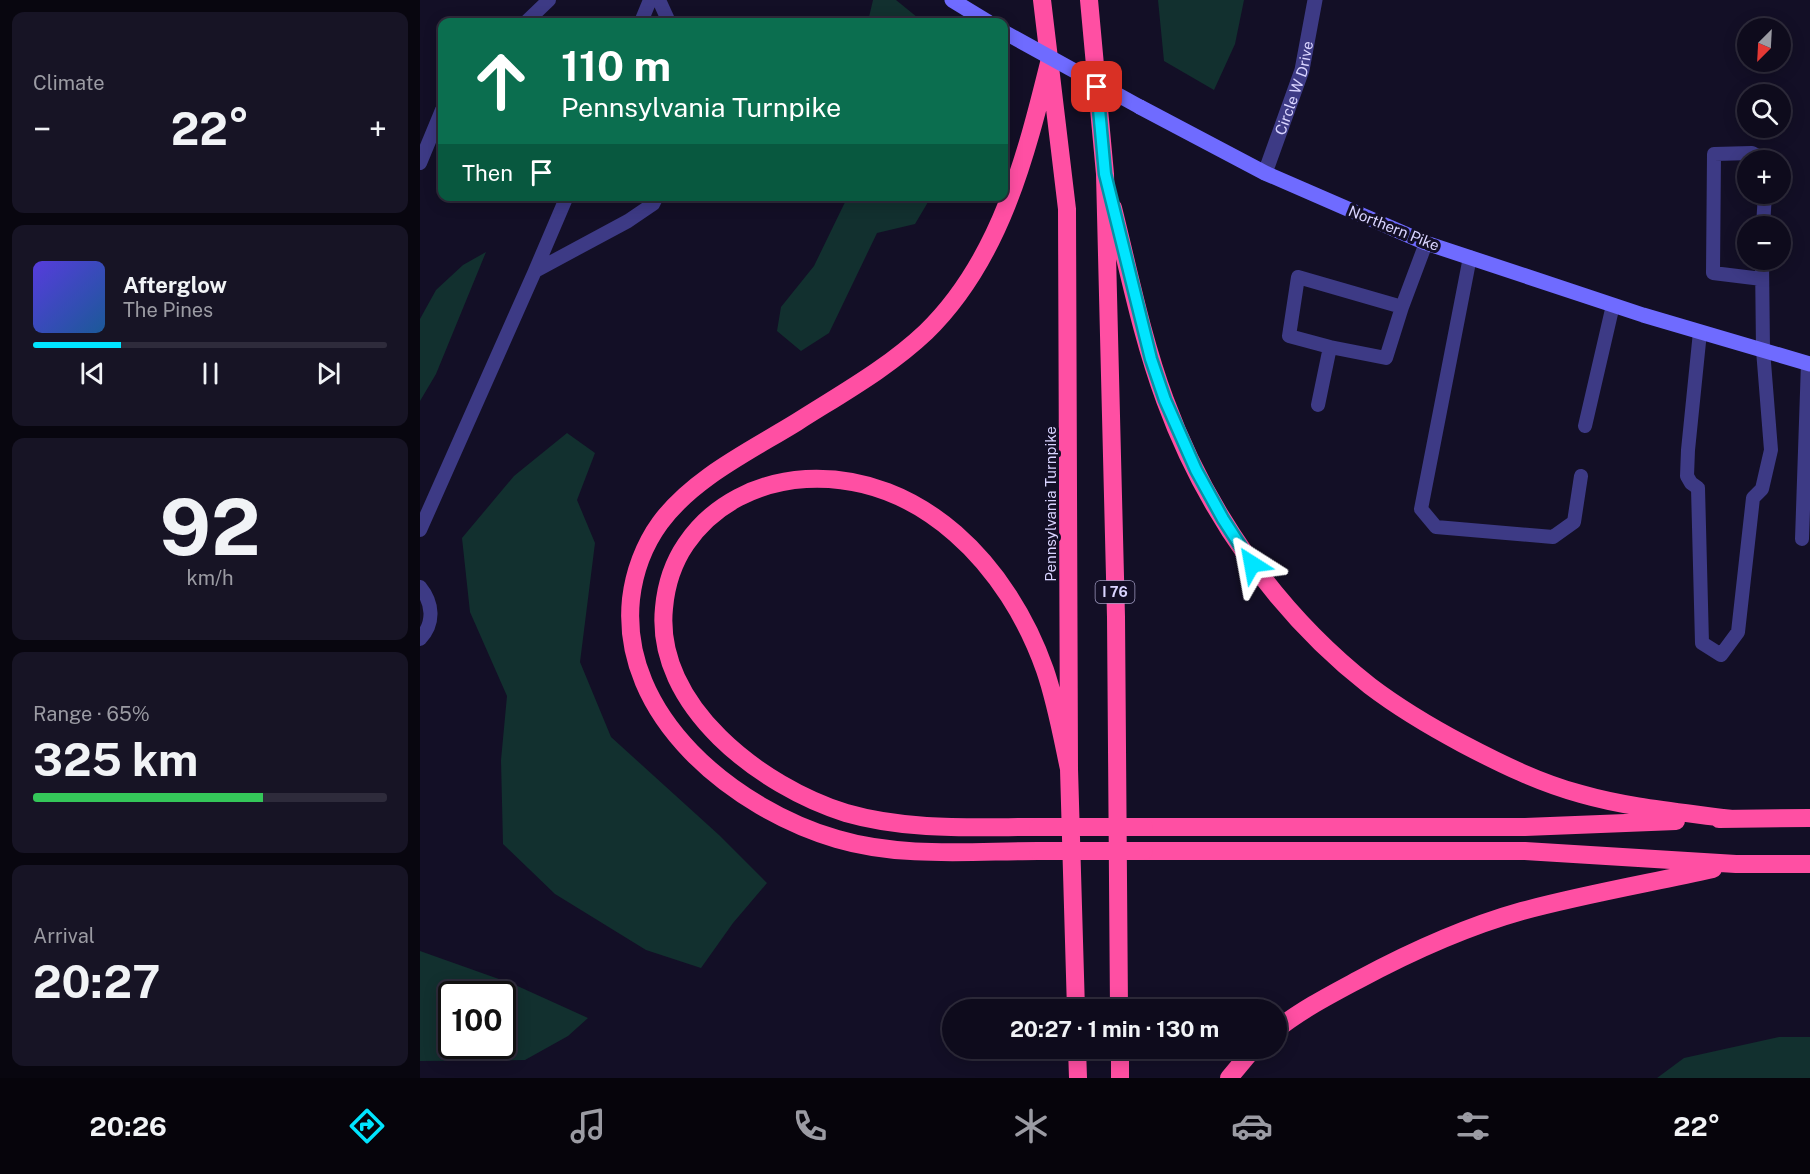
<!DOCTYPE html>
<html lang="en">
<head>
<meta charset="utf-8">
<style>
  :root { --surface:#0e0b1c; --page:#171425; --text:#f1f3f6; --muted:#9b9ba3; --line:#2e2b3b; --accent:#00e5ff }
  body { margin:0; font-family:"Public Sans",sans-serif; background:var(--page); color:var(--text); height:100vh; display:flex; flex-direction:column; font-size:22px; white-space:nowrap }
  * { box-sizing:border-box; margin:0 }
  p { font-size:20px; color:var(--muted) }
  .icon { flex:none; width:33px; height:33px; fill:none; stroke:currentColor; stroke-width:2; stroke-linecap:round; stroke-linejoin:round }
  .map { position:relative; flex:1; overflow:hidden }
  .sheet { display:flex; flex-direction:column; gap:12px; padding:12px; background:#08060f; width:420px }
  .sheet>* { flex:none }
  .guide { position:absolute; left:18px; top:18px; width:570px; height:183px; border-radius:12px; box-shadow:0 3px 15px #0003,0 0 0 2px var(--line); background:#0b6e4f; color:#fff; overflow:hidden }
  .needle { width:39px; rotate:204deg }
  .controls { position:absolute; left:1317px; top:18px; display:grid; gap:12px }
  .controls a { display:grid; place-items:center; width:54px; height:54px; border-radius:50%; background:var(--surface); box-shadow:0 3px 15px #0003,0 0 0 2px var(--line); font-size:30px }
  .speed { position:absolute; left:18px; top:981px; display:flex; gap:12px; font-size:30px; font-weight:700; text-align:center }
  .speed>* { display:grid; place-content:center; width:78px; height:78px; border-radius:50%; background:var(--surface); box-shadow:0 3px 15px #0003,0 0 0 2px var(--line); line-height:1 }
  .speed .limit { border:3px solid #111; border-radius:9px; background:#fff; color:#111 }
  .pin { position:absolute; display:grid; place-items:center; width:51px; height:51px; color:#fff; margin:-26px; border-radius:12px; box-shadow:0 3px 9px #0006 }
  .me { position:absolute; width:66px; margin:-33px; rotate:326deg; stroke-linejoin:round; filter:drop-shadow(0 0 4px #0008) }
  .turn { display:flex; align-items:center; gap:21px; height:126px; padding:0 24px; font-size:27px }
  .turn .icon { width:78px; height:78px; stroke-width:2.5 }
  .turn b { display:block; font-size:42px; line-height:51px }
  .then { display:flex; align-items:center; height:57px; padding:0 24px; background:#0003; gap:12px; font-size:22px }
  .big { font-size:45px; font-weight:700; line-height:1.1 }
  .sheet .card { flex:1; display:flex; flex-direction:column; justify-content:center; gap:9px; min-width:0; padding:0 21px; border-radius:12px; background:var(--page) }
  .sheet .dial { align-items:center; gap:0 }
  .dial b { font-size:78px; line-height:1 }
  .song { display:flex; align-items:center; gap:18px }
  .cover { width:72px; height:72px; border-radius:9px; background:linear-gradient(135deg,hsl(250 70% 55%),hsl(210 70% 35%)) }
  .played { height:6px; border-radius:3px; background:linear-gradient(90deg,var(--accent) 25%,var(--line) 25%) }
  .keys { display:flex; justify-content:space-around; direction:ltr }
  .heat { display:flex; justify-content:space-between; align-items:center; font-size:33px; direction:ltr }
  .charge { height:9px; border-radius:4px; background:linear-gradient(90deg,#34c759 65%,var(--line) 0) }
  .trip { position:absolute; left:522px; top:999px; width:345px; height:60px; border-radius:30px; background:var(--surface); box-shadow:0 3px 15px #0003,0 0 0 2px var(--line); font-weight:700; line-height:60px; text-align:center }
  .tab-bar { display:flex; height:96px; justify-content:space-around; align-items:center; background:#06040b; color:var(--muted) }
  .tab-bar .icon { width:42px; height:42px }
  .tab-bar .selected { color:var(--accent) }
  .tab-bar b { font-size:27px; color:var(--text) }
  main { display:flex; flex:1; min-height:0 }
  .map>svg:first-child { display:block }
</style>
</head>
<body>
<main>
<section class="sheet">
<div class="card"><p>Climate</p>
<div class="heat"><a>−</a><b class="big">22°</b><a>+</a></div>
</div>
<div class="card">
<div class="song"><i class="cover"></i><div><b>Afterglow</b><p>The Pines</p></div></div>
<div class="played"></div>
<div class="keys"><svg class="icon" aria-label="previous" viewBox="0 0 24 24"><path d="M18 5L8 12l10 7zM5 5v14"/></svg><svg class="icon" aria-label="pause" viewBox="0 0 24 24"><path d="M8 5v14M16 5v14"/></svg><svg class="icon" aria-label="next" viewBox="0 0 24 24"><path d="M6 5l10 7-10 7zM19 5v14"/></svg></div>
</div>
<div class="card dial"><b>92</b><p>km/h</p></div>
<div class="card"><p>Range · 65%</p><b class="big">325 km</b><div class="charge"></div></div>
<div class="card"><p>Arrival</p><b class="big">20:27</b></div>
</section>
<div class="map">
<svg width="1390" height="1078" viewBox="0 0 1390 1078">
  <rect width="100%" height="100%" fill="#130f26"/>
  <path fill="#12302f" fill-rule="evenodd" d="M453,0H476L503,22H452L449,17Z
    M738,0H824L815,44L794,90L744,61Z
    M428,196L511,197L495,224L457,233L409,333L381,351L357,331L361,307L394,266Z
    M66,252L16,374L0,401V319L16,290L43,265Z
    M147,433L175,453L157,500L175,543L160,662L191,737L299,835L347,883L313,923L281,968L226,950L135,894L83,844L81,760L87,696L50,612L42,538L94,476Z
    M0,951L93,984L168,1018L148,1036L105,1060L0,1061ZM82,994V1046H32V994Z
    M1359,1037H1390V1078H1237L1264,1058Z"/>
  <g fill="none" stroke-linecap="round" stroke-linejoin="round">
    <path stroke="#3d3a85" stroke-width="14" d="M239,0L249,22
      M106,22L129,0
      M221,22L230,0
      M0,163L22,110
      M1343,226L1345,194
      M1050,257L1001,509L1016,527L1133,537L1154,522L1161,476
      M115,271L147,196
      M1342,279L1293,273L1294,154L1332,153L1346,160
      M1280,332L1268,450L1267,476L1271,483L1278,488L1282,643L1301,655L1318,632L1333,498L1342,489L1351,450L1343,350L1342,260
      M910,347L869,336L878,277L982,307
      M898,405L910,347L966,358L982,307L1006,243
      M1165,426L1193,305
      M0,530L115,271L208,221L233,204L237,196
      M1382,539L1388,363
      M0,587C13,603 15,623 0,639"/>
    <path stroke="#3d3a85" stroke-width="15" id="s1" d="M845,173L882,70L895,0"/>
    <path stroke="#6f6bff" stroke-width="15" d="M532,0L568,22
      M720,107L845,173L1006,243L1223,315L1390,364"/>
    <path stroke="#ff4fa3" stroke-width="18" d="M622,0L647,209L649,769L656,1010
      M669,0L685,174L696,617L699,1010
      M693,208C709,272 722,338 745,400C786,512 857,613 950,686C979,708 1011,727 1043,744C1081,764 1120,783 1161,794C1210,808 1261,812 1311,819
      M1299,819L1390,818
      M618,827C554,827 488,831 426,813C342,787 234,706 244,608C246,585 253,563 266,544C293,504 338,482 386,479C502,473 589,567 625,670C636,702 642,736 649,769
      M724,827H1105L1256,821
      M618,851C551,851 481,858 417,839C315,809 199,717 211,599C214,573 224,545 240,523C273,478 330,451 377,422C421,394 468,368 506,332C580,260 606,156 630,59
      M724,851H1105L1316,864H1390
      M856,1030C881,1010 910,995 938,980C990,952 1045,927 1102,911C1165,894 1230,883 1293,869
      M657,1048L658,1078
      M700,1048V1078
      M809,1078L834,1048"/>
    <path stroke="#6f6bff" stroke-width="15" d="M584,32L720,107"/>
    <path stroke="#ff4fa3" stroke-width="18" d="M618,827H724
      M618,851H724"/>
  </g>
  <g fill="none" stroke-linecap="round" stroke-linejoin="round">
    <g stroke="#0095a6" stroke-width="15">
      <path id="route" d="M677,87L685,174L731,359L745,400L776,470L803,519L832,564"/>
    </g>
    <use href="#route" stroke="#00e5ff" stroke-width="10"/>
  </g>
  <g text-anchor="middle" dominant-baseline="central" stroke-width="6" stroke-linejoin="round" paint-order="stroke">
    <rect fill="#130f26" stroke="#9e99be" stroke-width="1.5" x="675.5" y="581" width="39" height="22" rx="4.5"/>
    <g font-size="14" font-weight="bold" fill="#d9d4ff">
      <text x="695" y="592">I 76</text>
    </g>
    <g font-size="15" fill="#d9d4ff" stroke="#130f26">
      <text stroke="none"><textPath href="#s1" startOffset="90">Circle W Drive</textPath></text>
      <text transform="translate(974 228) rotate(22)">Northern Pike</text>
      <text transform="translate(630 504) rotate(-90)">Pennsylvania Turnpike</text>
    </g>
  </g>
</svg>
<div class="controls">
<a><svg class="needle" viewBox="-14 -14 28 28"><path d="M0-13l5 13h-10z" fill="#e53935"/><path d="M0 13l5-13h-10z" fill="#9b9ba3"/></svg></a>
<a><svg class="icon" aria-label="search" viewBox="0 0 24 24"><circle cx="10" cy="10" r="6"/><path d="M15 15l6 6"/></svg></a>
<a>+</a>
<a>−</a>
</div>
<div class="speed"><div class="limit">100</div></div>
<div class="pin" style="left:677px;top:87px;background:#d93025"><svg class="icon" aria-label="arrive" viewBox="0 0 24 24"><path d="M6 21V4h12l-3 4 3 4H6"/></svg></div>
<svg class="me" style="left:832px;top:564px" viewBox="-20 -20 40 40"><path d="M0-17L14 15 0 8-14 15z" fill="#00e5ff" stroke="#fff" stroke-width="4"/></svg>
<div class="trip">20:27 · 1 min · 130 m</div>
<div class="guide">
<div class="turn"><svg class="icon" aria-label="ahead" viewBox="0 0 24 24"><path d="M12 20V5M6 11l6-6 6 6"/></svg><div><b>110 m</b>Pennsylvania Turnpike</div></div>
<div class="then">Then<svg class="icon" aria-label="arrive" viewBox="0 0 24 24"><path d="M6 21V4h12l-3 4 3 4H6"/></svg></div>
</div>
</div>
</main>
<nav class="tab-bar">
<b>20:26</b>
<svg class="icon selected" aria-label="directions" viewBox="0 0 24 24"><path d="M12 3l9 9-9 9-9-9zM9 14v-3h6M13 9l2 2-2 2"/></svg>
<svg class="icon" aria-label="music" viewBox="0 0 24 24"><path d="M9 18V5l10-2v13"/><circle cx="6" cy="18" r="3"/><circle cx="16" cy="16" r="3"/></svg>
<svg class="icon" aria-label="phone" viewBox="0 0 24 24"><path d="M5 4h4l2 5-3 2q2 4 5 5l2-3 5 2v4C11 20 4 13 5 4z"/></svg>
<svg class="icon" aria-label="climate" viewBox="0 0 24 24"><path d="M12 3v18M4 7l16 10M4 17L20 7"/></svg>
<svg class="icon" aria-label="car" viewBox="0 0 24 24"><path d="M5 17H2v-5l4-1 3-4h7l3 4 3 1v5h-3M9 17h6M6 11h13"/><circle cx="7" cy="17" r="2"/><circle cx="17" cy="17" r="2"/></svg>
<svg class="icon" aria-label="filters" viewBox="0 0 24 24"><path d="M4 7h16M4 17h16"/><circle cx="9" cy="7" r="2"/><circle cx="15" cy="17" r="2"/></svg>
<b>22°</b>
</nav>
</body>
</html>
